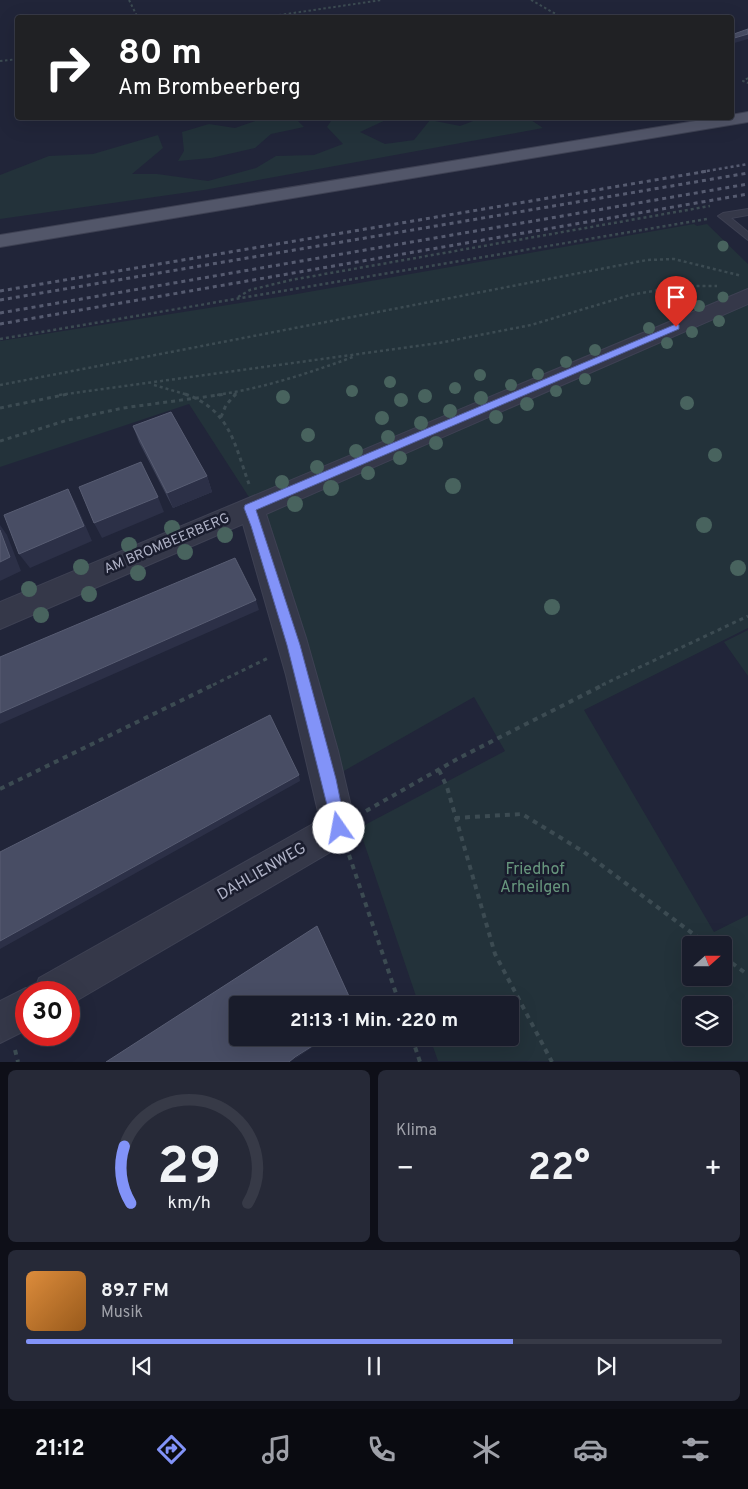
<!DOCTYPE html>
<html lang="de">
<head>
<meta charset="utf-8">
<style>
  :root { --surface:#191c2b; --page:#262937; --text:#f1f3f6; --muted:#9fa1a9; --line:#373a47; --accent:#8293f8 }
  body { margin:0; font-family:Overpass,sans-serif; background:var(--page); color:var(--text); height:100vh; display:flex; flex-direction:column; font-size:19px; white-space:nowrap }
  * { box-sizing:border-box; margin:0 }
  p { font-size:16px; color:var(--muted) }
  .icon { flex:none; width:28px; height:28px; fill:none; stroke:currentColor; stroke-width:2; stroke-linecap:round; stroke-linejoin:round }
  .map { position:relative; height:1062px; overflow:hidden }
  .panel { display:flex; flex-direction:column; gap:8px; padding:8px; background:#0e0f18; flex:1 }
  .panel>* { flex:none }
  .top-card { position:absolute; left:15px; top:15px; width:719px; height:105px; border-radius:5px; box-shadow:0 5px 20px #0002,0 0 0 1px var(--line); background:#202124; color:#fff; overflow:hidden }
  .needle { width:32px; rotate:69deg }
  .fabs { position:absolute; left:682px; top:936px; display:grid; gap:10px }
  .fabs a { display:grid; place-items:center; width:50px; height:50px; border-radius:5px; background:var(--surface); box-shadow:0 5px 20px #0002,0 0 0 1px var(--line); font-size:25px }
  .speed { position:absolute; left:15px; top:981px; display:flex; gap:10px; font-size:25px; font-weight:700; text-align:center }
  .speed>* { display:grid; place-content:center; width:65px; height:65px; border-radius:50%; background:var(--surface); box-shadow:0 5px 20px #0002,0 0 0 1px var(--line); line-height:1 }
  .speed .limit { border:8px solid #d22; background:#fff; color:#111 }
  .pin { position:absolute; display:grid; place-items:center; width:42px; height:42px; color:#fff; margin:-51px -21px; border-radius:50% 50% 50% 0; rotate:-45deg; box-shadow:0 0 5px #0007 }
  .pin .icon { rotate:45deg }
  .me { position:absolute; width:55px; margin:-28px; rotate:348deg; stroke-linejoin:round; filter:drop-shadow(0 0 4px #0008) }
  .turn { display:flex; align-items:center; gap:18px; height:105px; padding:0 20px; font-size:22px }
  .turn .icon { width:65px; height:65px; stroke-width:2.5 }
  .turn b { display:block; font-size:35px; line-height:42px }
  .big { font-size:38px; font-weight:700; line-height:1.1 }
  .panel .card { flex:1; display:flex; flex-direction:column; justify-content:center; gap:8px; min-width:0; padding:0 18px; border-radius:8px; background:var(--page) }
  .panel .dial { align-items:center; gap:0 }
  .dial svg { height:130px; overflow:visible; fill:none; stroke:var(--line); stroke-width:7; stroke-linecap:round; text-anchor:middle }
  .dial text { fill:var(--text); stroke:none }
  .song { display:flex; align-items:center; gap:15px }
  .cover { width:60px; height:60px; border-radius:8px; background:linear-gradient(135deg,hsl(30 70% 55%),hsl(30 70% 35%)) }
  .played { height:5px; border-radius:2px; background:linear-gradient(90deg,var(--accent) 70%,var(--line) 70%) }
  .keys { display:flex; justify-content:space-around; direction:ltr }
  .heat { display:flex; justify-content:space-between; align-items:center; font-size:28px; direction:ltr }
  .panel .tiles { flex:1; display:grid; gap:8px; grid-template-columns:1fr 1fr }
  .card:last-child { grid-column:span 2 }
  .trip { position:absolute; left:229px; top:996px; width:290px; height:50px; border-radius:5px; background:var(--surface); box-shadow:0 5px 20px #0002,0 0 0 1px var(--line); font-weight:700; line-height:50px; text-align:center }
  .tab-bar { display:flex; height:80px; justify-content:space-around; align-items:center; background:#0a0b11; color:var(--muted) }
  .tab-bar .icon { width:35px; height:35px }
  .tab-bar .active { color:var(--accent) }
  .tab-bar b { font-size:22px; color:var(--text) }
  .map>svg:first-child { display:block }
</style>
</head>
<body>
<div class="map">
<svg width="748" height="1062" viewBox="0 0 748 1062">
  <rect width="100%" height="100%" fill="#212539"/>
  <path fill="#23323a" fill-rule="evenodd" d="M264,118H295L304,127L271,134L255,148L211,158L178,161L184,151L182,132L209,124L235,128Z
    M333,118H390L360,132L385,144L414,140L430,120L460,126L481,118H528L543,128L204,190L0,219V175L49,156L93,154L158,135L163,148L132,174H157L208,181L256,168L276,156L314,155L343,144L327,127Z
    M694,224L697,226L707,224L748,264V628L584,710L714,932L748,915V1061H438L430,1038H510V1005H419L359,828L505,751L474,697L342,772L265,522L189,404L0,467V341L291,295ZM691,945H724V978H691ZM691,1005H724V1038H691Z
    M748,630V676L724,642Z"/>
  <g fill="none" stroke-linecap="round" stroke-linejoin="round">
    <g stroke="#3e4153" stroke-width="2">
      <path id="service" d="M748,209V215L731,218L748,232V240L718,216L723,213Z"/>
    </g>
    <g stroke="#3e4153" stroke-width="2">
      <path id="minor" d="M748,289V304L266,514L306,638L338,751L356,828L351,840L69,1005V992H26V1030L0,1043V1001L26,988L34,991L39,978L320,820L286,675L243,524L0,629V602Z"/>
    </g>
    <g stroke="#3e4153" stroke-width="2">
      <path id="primary" d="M748,112V122L0,247V235L714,118H731V115Z"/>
    </g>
    <path stroke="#3c4b52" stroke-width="2" stroke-dasharray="2.5 2.5" stroke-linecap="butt" d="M129,0L138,18
      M531,0L563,18
      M259,18L382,0
      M0,61L18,59
      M748,78L743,81L748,83"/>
    <path stroke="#3c4b52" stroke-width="2.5" stroke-dasharray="3 3" stroke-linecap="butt" d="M238,297L250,290L291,280L710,206
      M0,339L707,219
      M0,385L647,260L674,259L742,276
      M154,385L188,395
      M59,395L439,343L531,325L630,295L684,286H717
      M217,395C264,388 309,373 353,357
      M234,395L237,392"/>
    <path stroke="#3c4b52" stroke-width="3" stroke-dasharray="4 4" stroke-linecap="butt" d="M185,394C230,410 234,443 249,484
      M0,408L68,394
      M221,417L226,405L236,394
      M0,441L68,420L123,408L226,394
      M213,685L268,658
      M602,685L748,616"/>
    <path stroke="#3c4b52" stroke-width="4" stroke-dasharray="5 5" stroke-linecap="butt" d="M439,770L447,787L495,954L552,1062
      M0,789L215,684
      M366,811L459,758L605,684
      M455,818L522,814L584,852L708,945
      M349,855L400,1005
      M724,957L748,975
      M412,1038L420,1062
      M15,1050L18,1062"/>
    <use href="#service" fill="#353849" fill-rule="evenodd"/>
    <use href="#minor" fill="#353849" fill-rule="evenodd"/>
    <use href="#primary" fill="#525669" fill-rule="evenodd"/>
    <path stroke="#565b70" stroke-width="2.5" stroke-dasharray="3 3" stroke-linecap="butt" d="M701,172L748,164"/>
    <path stroke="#565b70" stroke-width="3" stroke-dasharray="4 4" stroke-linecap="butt" d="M0,291L708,171
      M0,300L748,173
      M0,313L748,184
      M0,324L748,194"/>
  </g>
  <g fill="#48635e">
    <circle cx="723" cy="246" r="5.5"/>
    <circle cx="723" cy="297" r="5.5"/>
    <circle cx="699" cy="306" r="6"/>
    <circle cx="675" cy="316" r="6"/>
    <circle cx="719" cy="321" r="6"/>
    <circle cx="649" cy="328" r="6"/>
    <circle cx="692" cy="332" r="6"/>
    <circle cx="667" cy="343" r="6"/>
    <circle cx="595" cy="350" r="6"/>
    <circle cx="566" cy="362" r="6"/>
    <circle cx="538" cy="374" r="6"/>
    <circle cx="480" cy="375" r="6"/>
    <circle cx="585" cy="379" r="6"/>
    <circle cx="390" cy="382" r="6"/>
    <circle cx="511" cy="385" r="6"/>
    <circle cx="455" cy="388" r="6"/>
    <circle cx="352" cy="391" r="6"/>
    <circle cx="556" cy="391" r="6"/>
    <circle cx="425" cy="396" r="7"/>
    <circle cx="283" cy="397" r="7"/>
    <circle cx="481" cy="398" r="7"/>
    <circle cx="401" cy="400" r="7"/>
    <circle cx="687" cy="403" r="7"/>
    <circle cx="527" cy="404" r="7"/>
    <circle cx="450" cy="411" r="7"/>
    <circle cx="496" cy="417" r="7"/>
    <circle cx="382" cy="418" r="7"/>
    <circle cx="421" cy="423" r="7"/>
    <circle cx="308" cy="435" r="7"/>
    <circle cx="388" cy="437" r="7"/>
    <circle cx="436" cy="443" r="7"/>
    <circle cx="356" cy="451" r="7"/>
    <circle cx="715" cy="455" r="7"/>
    <circle cx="400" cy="458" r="7"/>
    <circle cx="317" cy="467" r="7"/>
    <circle cx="368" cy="473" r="7"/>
    <circle cx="282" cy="482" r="7"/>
    <circle cx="453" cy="486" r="8"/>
    <circle cx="331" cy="488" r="8"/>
    <circle cx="295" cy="504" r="8"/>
    <circle cx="704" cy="525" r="8"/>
    <circle cx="172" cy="528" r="8"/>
    <circle cx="225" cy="535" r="8"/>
    <circle cx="129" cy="545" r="8"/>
    <circle cx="185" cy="552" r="8"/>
    <circle cx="81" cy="567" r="8"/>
    <circle cx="738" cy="568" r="8"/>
    <circle cx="138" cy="573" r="8"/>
    <circle cx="29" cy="589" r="8"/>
    <circle cx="89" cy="594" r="8"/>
    <circle cx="552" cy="607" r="8"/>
    <circle cx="41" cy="615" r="8"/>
  </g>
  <path fill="#3c4158" d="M133,426L207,476L212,492L173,508L139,442Z"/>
  <path fill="#2c3047" d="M748,34V39L731,44V39Z
    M207,476L212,492L173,508L167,493Z
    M68,489L76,504L92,541L30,568L19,554Z
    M158,497L164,512L102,538L94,523Z
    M0,525L7,535L21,571L0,581Z
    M256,600L259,610L0,724V713Z
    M299,775L300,781L0,949V941Z
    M325,1038H326L298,1057L289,1062Z"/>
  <path fill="#484d64" stroke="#585d73" d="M748,29V34L731,39V35Z
    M171,412L207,476L167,493L133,426Z
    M141,462L158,497L94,523L79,487Z
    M68,489L84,526L19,554L4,515Z
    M0,530L10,557L0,562Z
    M235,558L256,600L0,713V657Z
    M270,715L299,775L0,941V852Z
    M317,926L353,1005H238V1038H325L295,1057L289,1062H106Z"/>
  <path fill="#8293f8" stroke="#5460a1" d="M676,324L679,325V329L256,510L300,645L336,779L346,828L344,833L339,835L334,833L287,645L251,526L244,508L245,505Z"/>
  <g text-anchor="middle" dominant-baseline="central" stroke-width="5" stroke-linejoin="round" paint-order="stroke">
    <g font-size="14" fill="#afb2c6" stroke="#1a1d2e">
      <text transform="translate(167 544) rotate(-23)">AM BROMBEERBERG</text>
    </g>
    <g font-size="16" fill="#67967d" stroke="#1a1d2e">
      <text x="535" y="870">Friedhof<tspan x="535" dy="18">Arheilgen</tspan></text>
    </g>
    <g font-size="16" fill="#afb2c6" stroke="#1a1d2e">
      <text transform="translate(262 872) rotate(-30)">DAHLIENWEG</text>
    </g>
  </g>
</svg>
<div class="fabs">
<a><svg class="needle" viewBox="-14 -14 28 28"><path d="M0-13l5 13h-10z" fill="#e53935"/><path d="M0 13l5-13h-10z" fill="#9fa1a9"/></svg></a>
<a><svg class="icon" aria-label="layers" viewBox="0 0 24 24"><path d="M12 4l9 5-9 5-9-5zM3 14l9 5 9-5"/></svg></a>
</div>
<div class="speed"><div class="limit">30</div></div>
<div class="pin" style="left:676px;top:327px;background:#d93025"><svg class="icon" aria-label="arrive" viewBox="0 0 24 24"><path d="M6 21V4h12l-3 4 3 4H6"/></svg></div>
<svg class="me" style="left:339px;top:828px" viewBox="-20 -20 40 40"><circle r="19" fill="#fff"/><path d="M0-13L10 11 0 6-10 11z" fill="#8293f8"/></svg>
<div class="trip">21:13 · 1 Min. · 220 m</div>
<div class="top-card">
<div class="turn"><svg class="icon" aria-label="right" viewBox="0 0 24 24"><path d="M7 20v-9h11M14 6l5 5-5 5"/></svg><div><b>80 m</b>Am Brombeerberg</div></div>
</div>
</div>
<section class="panel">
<div class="tiles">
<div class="card dial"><svg viewBox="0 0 100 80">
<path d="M14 69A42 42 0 1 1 86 69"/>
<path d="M14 69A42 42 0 0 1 10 34" stroke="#8293f8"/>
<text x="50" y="56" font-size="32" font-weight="700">29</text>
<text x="50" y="72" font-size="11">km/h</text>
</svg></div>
<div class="card"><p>Klima</p>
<div class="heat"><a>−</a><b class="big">22°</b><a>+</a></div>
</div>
<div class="card">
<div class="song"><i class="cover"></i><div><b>89.7 FM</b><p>Musik</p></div></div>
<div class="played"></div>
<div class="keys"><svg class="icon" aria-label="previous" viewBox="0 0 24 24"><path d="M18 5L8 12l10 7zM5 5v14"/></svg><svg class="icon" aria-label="pause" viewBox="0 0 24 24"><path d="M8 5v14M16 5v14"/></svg><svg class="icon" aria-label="next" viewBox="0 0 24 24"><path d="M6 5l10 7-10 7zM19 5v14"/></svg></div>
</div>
</div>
</section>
<nav class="tab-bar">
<b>21:12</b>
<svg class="icon active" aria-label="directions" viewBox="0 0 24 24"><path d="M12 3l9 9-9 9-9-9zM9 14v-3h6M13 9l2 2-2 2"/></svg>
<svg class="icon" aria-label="music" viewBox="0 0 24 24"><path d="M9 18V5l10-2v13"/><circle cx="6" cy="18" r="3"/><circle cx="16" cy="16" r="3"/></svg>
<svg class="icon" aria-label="phone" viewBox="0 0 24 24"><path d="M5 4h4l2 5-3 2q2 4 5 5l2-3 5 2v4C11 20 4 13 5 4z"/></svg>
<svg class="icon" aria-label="climate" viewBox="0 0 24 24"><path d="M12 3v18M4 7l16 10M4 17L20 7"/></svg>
<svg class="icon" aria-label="car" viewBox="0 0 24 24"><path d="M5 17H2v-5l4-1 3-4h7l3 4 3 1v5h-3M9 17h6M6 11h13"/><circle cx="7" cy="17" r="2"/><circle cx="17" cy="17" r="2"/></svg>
<svg class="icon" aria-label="filters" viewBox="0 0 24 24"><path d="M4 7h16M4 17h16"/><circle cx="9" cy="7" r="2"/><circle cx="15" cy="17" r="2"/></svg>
</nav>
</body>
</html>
